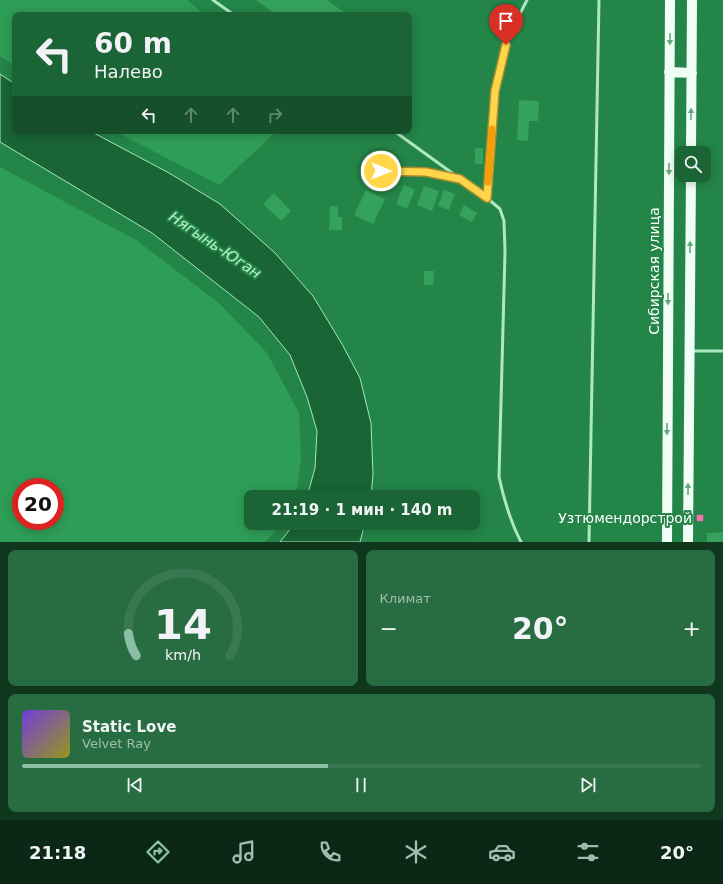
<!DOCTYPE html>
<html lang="ru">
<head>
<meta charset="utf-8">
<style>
  :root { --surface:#1b6436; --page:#286d42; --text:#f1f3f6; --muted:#a0bdad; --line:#397851; --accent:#8abfa5 }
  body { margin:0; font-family:"DejaVu Sans",sans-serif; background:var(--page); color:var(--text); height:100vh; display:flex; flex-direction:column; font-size:15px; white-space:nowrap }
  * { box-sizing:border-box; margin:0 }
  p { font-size:13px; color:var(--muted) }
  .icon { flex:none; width:22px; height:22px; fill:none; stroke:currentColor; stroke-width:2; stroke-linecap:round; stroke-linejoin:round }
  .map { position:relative; height:542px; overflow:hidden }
  .sheet { display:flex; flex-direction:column; gap:8px; padding:8px; background:#0f371e; flex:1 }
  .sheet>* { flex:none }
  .banner { position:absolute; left:12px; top:12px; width:400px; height:122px; border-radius:8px; box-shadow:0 2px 10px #0003; background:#1b6436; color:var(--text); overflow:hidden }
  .fabs { position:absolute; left:675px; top:146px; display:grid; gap:8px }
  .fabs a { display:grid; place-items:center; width:36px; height:36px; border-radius:8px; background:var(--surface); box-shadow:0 2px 10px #0003; font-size:20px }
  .speed { position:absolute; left:12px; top:478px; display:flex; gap:8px; font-size:20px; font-weight:700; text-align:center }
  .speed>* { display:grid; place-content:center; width:52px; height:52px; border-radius:50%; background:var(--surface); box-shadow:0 2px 10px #0003; line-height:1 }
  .speed .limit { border:6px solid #d22; background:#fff; color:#111 }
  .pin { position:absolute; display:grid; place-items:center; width:34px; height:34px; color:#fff; margin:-41px -17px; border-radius:50% 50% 50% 0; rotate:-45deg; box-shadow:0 0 4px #0007 }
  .pin .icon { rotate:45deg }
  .me { position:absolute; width:44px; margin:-22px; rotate:91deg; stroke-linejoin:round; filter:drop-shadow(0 0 3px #0008) }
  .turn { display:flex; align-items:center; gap:14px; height:84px; padding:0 16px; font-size:18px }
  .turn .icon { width:52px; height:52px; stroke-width:2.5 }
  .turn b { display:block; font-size:28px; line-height:34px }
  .lanes { display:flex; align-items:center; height:38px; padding:0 16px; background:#0003; justify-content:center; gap:20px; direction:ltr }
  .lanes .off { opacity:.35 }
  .big { font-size:30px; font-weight:600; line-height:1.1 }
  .sheet .card { flex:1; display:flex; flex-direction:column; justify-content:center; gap:6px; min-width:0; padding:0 14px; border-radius:8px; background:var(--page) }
  .sheet .dial { align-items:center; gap:0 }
  .dial svg { height:104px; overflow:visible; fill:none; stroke:var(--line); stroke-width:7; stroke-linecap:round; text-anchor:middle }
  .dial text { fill:var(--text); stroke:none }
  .song { display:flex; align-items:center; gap:12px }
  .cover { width:48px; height:48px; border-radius:6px; background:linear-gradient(135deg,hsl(260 70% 55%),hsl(60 70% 35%)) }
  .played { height:4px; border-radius:2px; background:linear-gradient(90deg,var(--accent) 45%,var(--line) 45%) }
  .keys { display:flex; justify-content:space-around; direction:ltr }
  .heat { display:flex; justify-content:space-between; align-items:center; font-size:22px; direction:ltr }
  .sheet .tiles { flex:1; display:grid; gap:8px; grid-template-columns:1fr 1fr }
  .card:last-child { grid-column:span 2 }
  .trip { position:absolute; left:244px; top:490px; width:236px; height:40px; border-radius:8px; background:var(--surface); box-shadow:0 2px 10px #0003; font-weight:600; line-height:40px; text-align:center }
  .menu { display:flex; height:64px; justify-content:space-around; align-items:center; background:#0b2816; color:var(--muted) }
  .menu .icon { width:28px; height:28px }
  .menu .selected { color:var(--accent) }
  .menu b { font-size:18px; color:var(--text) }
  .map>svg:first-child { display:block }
</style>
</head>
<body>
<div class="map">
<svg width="723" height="542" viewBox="0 0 723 542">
  <rect width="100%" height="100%" fill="#248548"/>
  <path fill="#2e9d56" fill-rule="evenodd" d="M0,0H187L205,15H15V66L0,56Z
    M114,131H277L219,185Z
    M0,167L136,240L219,303L267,353L299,413L301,459L297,488L293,497H251V523H282L280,527L264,542H0ZM21,487H55V521H21Z"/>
  <path fill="#196536" stroke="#a2e9ba" d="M0,74L15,84V131H90L169,173L220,204L275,253L313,296L342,344L360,378L371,423L373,474L371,497H307L315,468L317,431L307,397L290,355L259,317L152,233L0,142Z
    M295,523H365L360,542H280Z"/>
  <path fill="#34a25c" d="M256,0H327L348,15H276Z
    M519,100L539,101L538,121H529L528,141L517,140Z
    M475,148H483V164H475Z
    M404,185L415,190L407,209L396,204Z
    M424,186L439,191L432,211L417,205Z
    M366,190L385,199L373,224L354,215Z
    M444,190L455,194L449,210L438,206Z
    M274,193L291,211L281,221L263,204Z
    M464,205L477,213L472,222L459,215Z
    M330,206L338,207V217H342V230H329Z
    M424,271H434L433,285H424Z
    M723,532V542H707V533Z"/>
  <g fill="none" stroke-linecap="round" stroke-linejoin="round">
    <path stroke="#aee8c3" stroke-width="3" d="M213,0L234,15
      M394,131L459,178
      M381,171L426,172L460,179L487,198L500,209L504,221L505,252L499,477C504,500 510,521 521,542
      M487,198L495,91L510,33L527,0
      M690,351H723
      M589,542L599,0"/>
    <path stroke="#f0fef6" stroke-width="10" d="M669,72L692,73
      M691,153L692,0
      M667,542L670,0
      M688,542L691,175"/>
  </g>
  <defs><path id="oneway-solid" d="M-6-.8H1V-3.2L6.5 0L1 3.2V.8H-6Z"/></defs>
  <g fill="#61a97c">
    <use href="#oneway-solid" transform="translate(670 39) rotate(91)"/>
    <use href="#oneway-solid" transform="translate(691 114) rotate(-89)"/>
    <use href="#oneway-solid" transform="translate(669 169) rotate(90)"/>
    <use href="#oneway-solid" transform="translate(690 247) rotate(-89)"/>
    <use href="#oneway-solid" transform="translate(668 299) rotate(90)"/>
    <use href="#oneway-solid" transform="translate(667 429) rotate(90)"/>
    <use href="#oneway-solid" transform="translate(688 489) rotate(-90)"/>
  </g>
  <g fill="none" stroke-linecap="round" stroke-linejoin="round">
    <g stroke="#a68a30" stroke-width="10">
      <path id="route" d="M381,171L426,172L460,179L487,198L495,91L506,45"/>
    </g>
    <use href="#route" stroke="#ffd54a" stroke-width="7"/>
    <path stroke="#f59e0b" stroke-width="7" d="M488,182L492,129"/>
  </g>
  <rect fill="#f372b0" stroke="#248548" stroke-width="1.5" x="696" y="514" width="8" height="8" rx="2"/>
  <g text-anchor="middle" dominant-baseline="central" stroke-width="4" stroke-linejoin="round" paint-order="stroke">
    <g font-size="14" fill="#fff" stroke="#248548">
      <text transform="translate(654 271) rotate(-90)">Сибирская улица</text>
    </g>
    <g font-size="14" fill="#fff" stroke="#248548" text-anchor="end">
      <text x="692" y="518">Узтюмендорстрой</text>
    </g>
    <g font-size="15" font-style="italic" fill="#b9f0cc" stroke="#248548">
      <text transform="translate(215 245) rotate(34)">Нягынь-Юган</text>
    </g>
  </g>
</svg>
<div class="fabs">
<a><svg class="icon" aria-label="search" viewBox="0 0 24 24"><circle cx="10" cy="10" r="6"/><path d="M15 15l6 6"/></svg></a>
</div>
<div class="speed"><div class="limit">20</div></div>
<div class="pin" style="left:506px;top:45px;background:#d93025"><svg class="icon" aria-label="arrive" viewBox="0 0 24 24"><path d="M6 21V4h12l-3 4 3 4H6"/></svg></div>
<svg class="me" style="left:381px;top:171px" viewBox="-20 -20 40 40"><circle r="17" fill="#ffd54a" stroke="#fff" stroke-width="3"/><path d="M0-11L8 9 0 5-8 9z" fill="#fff"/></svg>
<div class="trip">21:19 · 1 мин · 140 m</div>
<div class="banner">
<div class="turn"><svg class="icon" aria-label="left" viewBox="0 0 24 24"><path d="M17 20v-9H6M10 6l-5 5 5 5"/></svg><div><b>60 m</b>Налево</div></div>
<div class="lanes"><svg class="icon" aria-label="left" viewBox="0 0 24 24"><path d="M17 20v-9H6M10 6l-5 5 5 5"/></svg><svg class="icon off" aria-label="ahead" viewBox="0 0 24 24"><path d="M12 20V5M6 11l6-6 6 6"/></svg><svg class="icon off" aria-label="ahead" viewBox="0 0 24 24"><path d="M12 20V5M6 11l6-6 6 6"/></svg><svg class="icon off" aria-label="right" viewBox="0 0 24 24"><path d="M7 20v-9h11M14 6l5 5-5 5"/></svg></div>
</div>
</div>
<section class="sheet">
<div class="tiles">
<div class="card dial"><svg viewBox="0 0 100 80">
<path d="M14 69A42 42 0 1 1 86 69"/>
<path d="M14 69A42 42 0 0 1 8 52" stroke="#8abfa5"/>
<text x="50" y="56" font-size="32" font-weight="700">14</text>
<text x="50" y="72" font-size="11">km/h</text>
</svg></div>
<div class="card"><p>Климат</p>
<div class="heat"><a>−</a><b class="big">20°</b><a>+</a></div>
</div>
<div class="card">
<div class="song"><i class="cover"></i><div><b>Static Love</b><p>Velvet Ray</p></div></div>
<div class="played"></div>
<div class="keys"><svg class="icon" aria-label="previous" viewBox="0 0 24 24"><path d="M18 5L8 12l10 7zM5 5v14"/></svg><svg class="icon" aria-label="pause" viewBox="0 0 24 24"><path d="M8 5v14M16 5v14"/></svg><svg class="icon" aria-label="next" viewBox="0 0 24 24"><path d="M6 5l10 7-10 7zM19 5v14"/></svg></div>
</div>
</div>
</section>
<nav class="menu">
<b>21:18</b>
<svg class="icon selected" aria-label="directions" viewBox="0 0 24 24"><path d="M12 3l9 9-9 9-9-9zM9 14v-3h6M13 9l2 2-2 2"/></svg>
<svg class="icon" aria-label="music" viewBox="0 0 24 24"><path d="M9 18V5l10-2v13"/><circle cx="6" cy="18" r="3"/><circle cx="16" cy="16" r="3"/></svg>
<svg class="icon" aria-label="phone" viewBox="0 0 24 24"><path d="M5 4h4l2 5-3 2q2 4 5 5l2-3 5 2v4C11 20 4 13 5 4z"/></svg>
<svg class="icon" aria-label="climate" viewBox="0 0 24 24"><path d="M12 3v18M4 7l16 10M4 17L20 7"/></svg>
<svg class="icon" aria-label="car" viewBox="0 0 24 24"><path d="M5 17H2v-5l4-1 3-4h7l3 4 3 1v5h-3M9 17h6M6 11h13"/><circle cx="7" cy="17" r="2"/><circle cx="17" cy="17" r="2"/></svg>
<svg class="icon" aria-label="filters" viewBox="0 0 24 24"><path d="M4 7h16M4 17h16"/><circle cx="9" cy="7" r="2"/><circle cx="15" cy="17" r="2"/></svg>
<b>20°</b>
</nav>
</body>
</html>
